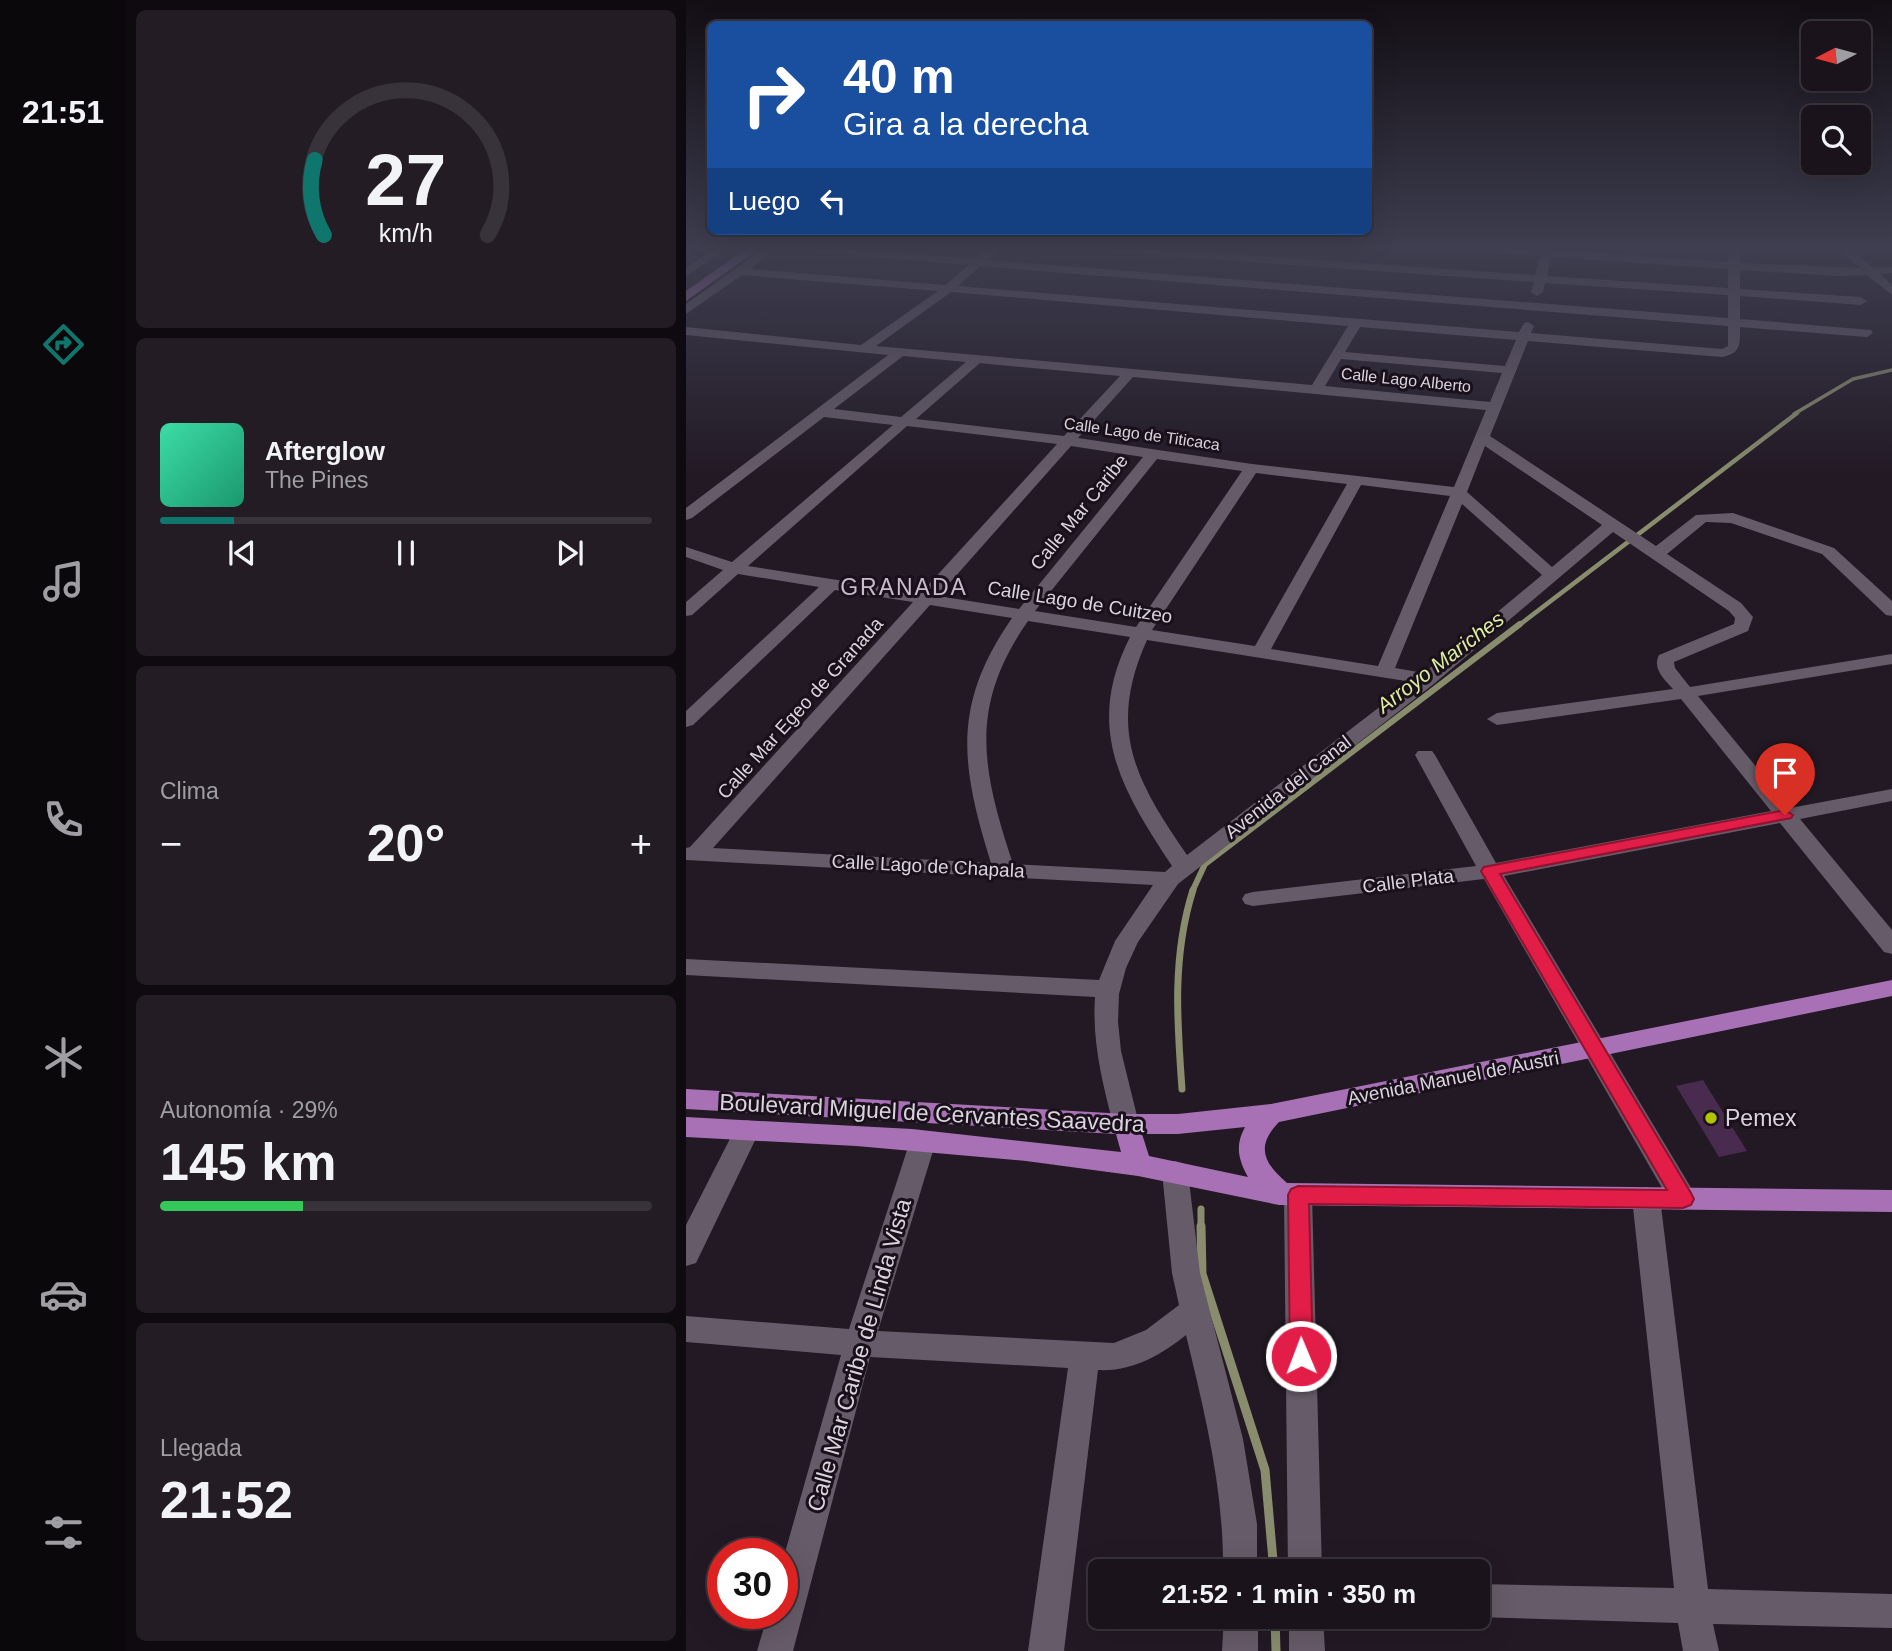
<!DOCTYPE html>
<html lang="es">
<head>
<meta charset="utf-8">
<style>
  :root { --surface:#1a131b; --page:#231c24; --text:#f1f3f6; --muted:#9f9ea3; --line:#38323a; --accent:#0f766e }
  body { margin:0; font-family:Arial,sans-serif; background:var(--page); color:var(--text); height:100vh; display:flex; flex-direction:column; font-size:26px; white-space:nowrap }
  * { box-sizing:border-box; margin:0 }
  p { font-size:23px; color:var(--muted) }
  .icon { flex:none; width:38px; height:38px; fill:none; stroke:currentColor; stroke-width:2; stroke-linecap:round; stroke-linejoin:round }
  .map { position:relative; flex:1; overflow:hidden }
  .drawer { display:flex; flex-direction:column; gap:10px; padding:10px; background:#0e0a0f; width:560px }
  .drawer>* { flex:none }
  .top-card { position:absolute; left:21px; top:21px; width:665px; height:214px; border-radius:10px; box-shadow:0 7px 28px #0002,0 0 0 2px var(--line); background:#1a4fa0; color:#fff; overflow:hidden }
  .needle { width:46px; rotate:264deg }
  .fabs { position:absolute; left:1115px; top:21px; display:grid; gap:14px }
  .fabs a { display:grid; place-items:center; width:70px; height:70px; border-radius:10px; background:var(--surface); box-shadow:0 7px 28px #0002,0 0 0 2px var(--line); font-size:35px }
  .speed { position:absolute; left:21px; top:1538px; display:flex; gap:14px; font-size:35px; font-weight:700; text-align:center }
  .speed>* { display:grid; place-content:center; width:91px; height:91px; border-radius:50%; background:var(--surface); box-shadow:0 7px 28px #0002,0 0 0 2px var(--line); line-height:1 }
  .speed .limit { border:10px solid #d22; background:#fff; color:#111 }
  .pin { position:absolute; display:grid; place-items:center; width:60px; height:60px; color:#fff; margin:-72px -30px; border-radius:50% 50% 50% 0; rotate:-45deg; box-shadow:0 0 7px #0007 }
  .pin .icon { rotate:45deg }
  .me { position:absolute; width:77px; margin:-38px; rotate:359deg; stroke-linejoin:round; filter:drop-shadow(0 0 5px #0008) }
  .turn { display:flex; align-items:center; gap:24px; height:147px; padding:0 21px; font-size:32px }
  .turn .icon { width:91px; height:91px; stroke-width:2.5 }
  .turn b { display:block; font-size:49px; line-height:60px }
  .then { display:flex; align-items:center; height:66px; padding:0 21px; background:#0003; gap:14px; font-size:26px }
  .big { font-size:52px; font-weight:800; line-height:1.1 }
  .drawer .card { flex:1; display:flex; flex-direction:column; justify-content:center; gap:10px; min-width:0; padding:0 24px; border-radius:10px; background:var(--page) }
  .drawer .dial { align-items:center; gap:0 }
  .dial svg { height:182px; overflow:visible; fill:none; stroke:var(--line); stroke-width:7; stroke-linecap:round; text-anchor:middle }
  .dial text { fill:var(--text); stroke:none }
  .song { display:flex; align-items:center; gap:21px }
  .cover { width:84px; height:84px; border-radius:10px; background:linear-gradient(135deg,hsl(160 70% 55%),hsl(160 70% 35%)) }
  .played { height:7px; border-radius:4px; background:linear-gradient(90deg,var(--accent) 15%,var(--line) 15%) }
  .keys { display:flex; justify-content:space-around; direction:ltr }
  .heat { display:flex; justify-content:space-between; align-items:center; font-size:38px; direction:ltr }
  .charge { height:10px; border-radius:5px; background:linear-gradient(90deg,#34c759 29%,var(--line) 0) }
  .trip { position:absolute; left:402px; top:1559px; width:402px; height:70px; border-radius:10px; background:var(--surface); box-shadow:0 7px 28px #0002,0 0 0 2px var(--line); font-weight:800; line-height:70px; text-align:center }
  main { display:flex; flex:1; min-height:0 }
  .tabs { display:flex; flex-direction:column; width:126px; justify-content:space-around; align-items:center; background:#0a080b; color:var(--muted) }
  .tabs .icon { width:49px; height:49px }
  .tabs .selected { color:var(--accent) }
  .tabs b { font-size:32px; color:var(--text) }
  .map>svg:first-child { display:block }
</style>
</head>
<body>
<main>
<nav class="tabs">
<b>21:51</b>
<svg class="icon selected" aria-label="directions" viewBox="0 0 24 24"><path d="M12 3l9 9-9 9-9-9zM9 14v-3h6M13 9l2 2-2 2"/></svg>
<svg class="icon" aria-label="music" viewBox="0 0 24 24"><path d="M9 18V5l10-2v13"/><circle cx="6" cy="18" r="3"/><circle cx="16" cy="16" r="3"/></svg>
<svg class="icon" aria-label="phone" viewBox="0 0 24 24"><path d="M5 4h4l2 5-3 2q2 4 5 5l2-3 5 2v4C11 20 4 13 5 4z"/></svg>
<svg class="icon" aria-label="climate" viewBox="0 0 24 24"><path d="M12 3v18M4 7l16 10M4 17L20 7"/></svg>
<svg class="icon" aria-label="car" viewBox="0 0 24 24"><path d="M5 17H2v-5l4-1 3-4h7l3 4 3 1v5h-3M9 17h6M6 11h13"/><circle cx="7" cy="17" r="2"/><circle cx="17" cy="17" r="2"/></svg>
<svg class="icon" aria-label="filters" viewBox="0 0 24 24"><path d="M4 7h16M4 17h16"/><circle cx="9" cy="7" r="2"/><circle cx="15" cy="17" r="2"/></svg>
</nav>
<section class="drawer">
<div class="card dial"><svg viewBox="0 0 100 80">
<path d="M14 69A42 42 0 1 1 86 69"/>
<path d="M14 69A42 42 0 0 1 10 36" stroke="#0f766e"/>
<text x="50" y="56" font-size="32" font-weight="700">27</text>
<text x="50" y="72" font-size="11">km/h</text>
</svg></div>
<div class="card">
<div class="song"><i class="cover"></i><div><b>Afterglow</b><p>The Pines</p></div></div>
<div class="played"></div>
<div class="keys"><svg class="icon" aria-label="previous" viewBox="0 0 24 24"><path d="M18 5L8 12l10 7zM5 5v14"/></svg><svg class="icon" aria-label="pause" viewBox="0 0 24 24"><path d="M8 5v14M16 5v14"/></svg><svg class="icon" aria-label="next" viewBox="0 0 24 24"><path d="M6 5l10 7-10 7zM19 5v14"/></svg></div>
</div>
<div class="card"><p>Clima</p>
<div class="heat"><a>−</a><b class="big">20°</b><a>+</a></div>
</div>
<div class="card"><p>Autonomía · 29%</p><b class="big">145 km</b><div class="charge"></div></div>
<div class="card"><p>Llegada</p><b class="big">21:52</b></div>
</section>
<div class="map">
<svg width="1206" height="1651" viewBox="0 0 1206 1651">
  <rect width="100%" height="100%" fill="#221924"/>
  <g fill="none" stroke-linecap="round" stroke-linejoin="round">
    <path stroke="#898d6d" stroke-width="3.5" d="M1108,414L1167,379L1206,370"/>
    <path stroke="#898d6d" stroke-width="4.5" d="M832,626L1111,413"/>
    <path stroke="#898d6d" stroke-width="6" d="M506,892L519,864L834,624"/>
    <path stroke="#898d6d" stroke-width="7" d="M496,1089C491,1021 486,956 507,890
      M515,1209V1228"/>
    <path stroke="#898d6d" stroke-width="9" d="M515,1226L516,1274L579,1470L588,1572
      M589,1617L590,1651"/>
  </g>
  <path fill="#482b4f" d="M1017,1080L1061,1151L1033,1157L990,1086Z"/>
  <g fill="none" stroke-linecap="round" stroke-linejoin="round">
    <path fill="#665b68" fill-rule="evenodd" d="M32,246H45L0,276V268Z
      M81,246H130L289,259L303,246H315L301,260L1042,318V295L859,283L857,292L851,296L845,292L848,282L379,249L373,246H427L849,275L854,256L752,249L746,246L856,250V246H868L867,250L1042,262V246H1054V263L1174,268L1156,252L1118,249L1112,246H1163L1187,268L1206,267V273L1194,274L1206,285V295L1181,275L1155,276L1054,270V289L1175,297L1181,301L1175,305L1054,296V319L1185,330L1187,333L1181,337L1054,327C1054,345 1055,353 1036,357L842,341L804,436L970,546L1010,515L1047,513L1148,548L1206,601V616L1200,615L1136,554L1045,523L1020,522L981,554L1055,603L1067,617L1062,631L988,662L989,668L1004,687L1206,654V664L1012,696L1104,808L1206,789V801L1114,819L1206,930V954L1198,952L1094,823L818,876L1007,1191L1011,1199L1007,1207L997,1210L987,1207L798,879L567,906L559,904L556,899L559,894L567,892L790,866L729,755L732,751H746L749,755L810,863L1085,811L995,699L811,725L801,719L811,713L987,689C978,679 966,668 973,655L1048,624L1049,618L1043,611L927,532L749,683L492,884L452,942L440,968L433,994L432,1022L435,1051L453,1124L449,1131L440,1134L431,1131L427,1124C416,1081 406,1041 409,997L0,975V959L413,980L429,941L467,885L0,860V848L4,847L227,602L149,590L7,725L0,727V711L133,587L52,574L6,615L0,616V602L37,570L0,557V547L46,562L207,425L138,417L6,518L0,520V508L202,355L0,335V327L175,345L252,291L56,275L0,314V304ZM90,249L282,265L260,285L64,269ZM865,257L1042,269V288L861,276ZM294,266L1042,326V346L1036,349L845,333L848,326L842,322L838,323L833,332L272,286ZM265,292L662,326L626,385L190,346ZM674,327L830,340L819,366L659,352ZM217,356L280,362L215,417L148,409ZM655,359L816,373L804,402L639,386ZM294,363L303,364L434,376L378,436L230,419ZM447,377L800,410L768,487L566,464L392,438ZM221,426L371,444L235,593L62,566ZM385,446L457,457L333,609L252,596ZM799,446L916,525L866,567L781,492ZM471,459L556,471L450,627L349,611ZM570,473L661,484L569,646L466,630ZM675,485L764,496L692,666L585,649ZM776,504L856,575L738,673L709,668ZM244,605L326,618C265,706 275,766 305,863L27,848ZM342,621L444,637C398,728 435,789 486,866L479,872L327,864C296,770 282,707 342,621ZM461,640L726,682L501,855C449,780 421,729 461,640Z
      M61,1120L70,1123L74,1130L10,1263L0,1266V1225L52,1123Z
      M237,1131L246,1134L250,1141L192,1331L428,1343L460,1330L493,1305L486,1273L476,1172L479,1164L489,1161L499,1164L502,1172L514,1273L557,1439L571,1524V1572H537C538,1490 519,1414 500,1335C475,1355 446,1372 412,1370L378,1651H342L382,1368L184,1357L107,1651H71L82,1614H96V1563L155,1355L0,1342V1316L163,1329L224,1141L228,1134Z
      M612,1184L622,1187L626,1195L636,1572H602L598,1195L602,1187Z
      M960,1187L970,1190L974,1198L1022,1589L1206,1594V1628L1027,1624L1033,1651H997L992,1623L790,1617H793V1584L988,1588L946,1198L950,1190Z
      M538,1617H572V1651H536Z
      M603,1617H637L639,1651H603Z"/>
    <path fill="#a871b5" fill-rule="evenodd" d="M64,246H77L0,301V291Z
      M1206,980V996L593,1122C569,1147 578,1163 601,1183L1206,1190V1212L593,1205L452,1176L340,1161L170,1146L0,1137V1117L226,1129L435,1152L430,1134L0,1109V1089L440,1114H492L585,1104ZM559,1127C549,1145 552,1159 562,1177L463,1156L456,1134H492Z"/>
  </g>
  <linearGradient id="sky" x2="0" y2="1"><stop stop-color="#130e14"/><stop offset="0.52" stop-color="#3e3e50"/><stop offset="1" stop-color="#3e3e50" stop-opacity="0"/></linearGradient>
  <rect width="1206" height="477" fill="url(#sky)"/>
  <path fill="#e11d48" stroke="#92132f" stroke-width="2" d="M1099,810L1107,815L1105,818L814,874L1005,1193L1008,1199L1005,1205L997,1208L623,1204L627,1356L623,1364L615,1367L607,1364L604,1356L602,1195L605,1189L612,1186L981,1190L795,871L798,867Z"/>
  <circle fill="#b0c500" stroke="#19101b" stroke-width="2.5" cx="1025" cy="1118" r="7"/>
  <g text-anchor="middle" dominant-baseline="central" stroke-width="6" stroke-linejoin="round" paint-order="stroke">
    <g font-size="16" fill="#dad4dc" stroke="#19101b">
      <text transform="translate(720 380) rotate(6)">Calle Lago Alberto</text>
      <text transform="translate(456 434) rotate(8)">Calle Lago de Titicaca</text>
    </g>
    <g font-size="19" fill="#dad4dc" stroke="#19101b">
      <text transform="translate(393 512) rotate(-51)">Calle Mar Caribe</text>
      <text transform="translate(394 602) rotate(9)">Calle Lago de Cuitzeo</text>
      <text transform="translate(114 708) rotate(-48)">Calle Mar Egeo de Granada</text>
      <text transform="translate(602 787) rotate(-38)">Avenida del Canal</text>
      <text transform="translate(242 866) rotate(3)">Calle Lago de Chapala</text>
      <text transform="translate(722 881) rotate(-7)">Calle Plata</text>
      <text transform="translate(767 1078) rotate(-11)">Avenida Manuel de Austri</text>
    </g>
    <g font-size="21" font-style="italic" fill="#deed9e" stroke="#19101b">
      <text transform="translate(754 662) rotate(-37)">Arroyo Mariches</text>
    </g>
    <g font-size="23" letter-spacing="2" fill="#c8bcca" stroke="#19101b">
      <text x="218" y="587">GRANADA</text>
    </g>
    <g font-size="23" fill="#dad4dc" stroke="#19101b">
      <text transform="translate(246 1113) rotate(3)">Boulevard Miguel de Cervantes Saavedra</text>
      <text transform="translate(173 1355) rotate(-74)">Calle Mar Caribe de Linda Vista</text>
    </g>
    <g font-size="23" fill="#dad4dc" stroke="#19101b" text-anchor="start">
      <text x="1039" y="1118">Pemex</text>
    </g>
  </g>
</svg>
<div class="fabs">
<a><svg class="needle" viewBox="-14 -14 28 28"><path d="M0-13l5 13h-10z" fill="#e53935"/><path d="M0 13l5-13h-10z" fill="#9f9ea3"/></svg></a>
<a><svg class="icon" aria-label="search" viewBox="0 0 24 24"><circle cx="10" cy="10" r="6"/><path d="M15 15l6 6"/></svg></a>
</div>
<div class="speed"><div class="limit">30</div></div>
<div class="pin" style="left:1099px;top:815px;background:#d93025"><svg class="icon" aria-label="arrive" viewBox="0 0 24 24"><path d="M6 21V4h12l-3 4 3 4H6"/></svg></div>
<svg class="me" style="left:615px;top:1356px" viewBox="-20 -20 40 40"><circle r="17" fill="#e11d48" stroke="#fff" stroke-width="3"/><path d="M0-11L8 9 0 5-8 9z" fill="#fff"/></svg>
<div class="trip">21:52 · 1 min · 350 m</div>
<div class="top-card">
<div class="turn"><svg class="icon" aria-label="right" viewBox="0 0 24 24"><path d="M7 20v-9h11M14 6l5 5-5 5"/></svg><div><b>40 m</b>Gira a la derecha</div></div>
<div class="then">Luego<svg class="icon" aria-label="left" viewBox="0 0 24 24"><path d="M17 20v-9H6M10 6l-5 5 5 5"/></svg></div>
</div>
</div>
</main>
</body>
</html>
